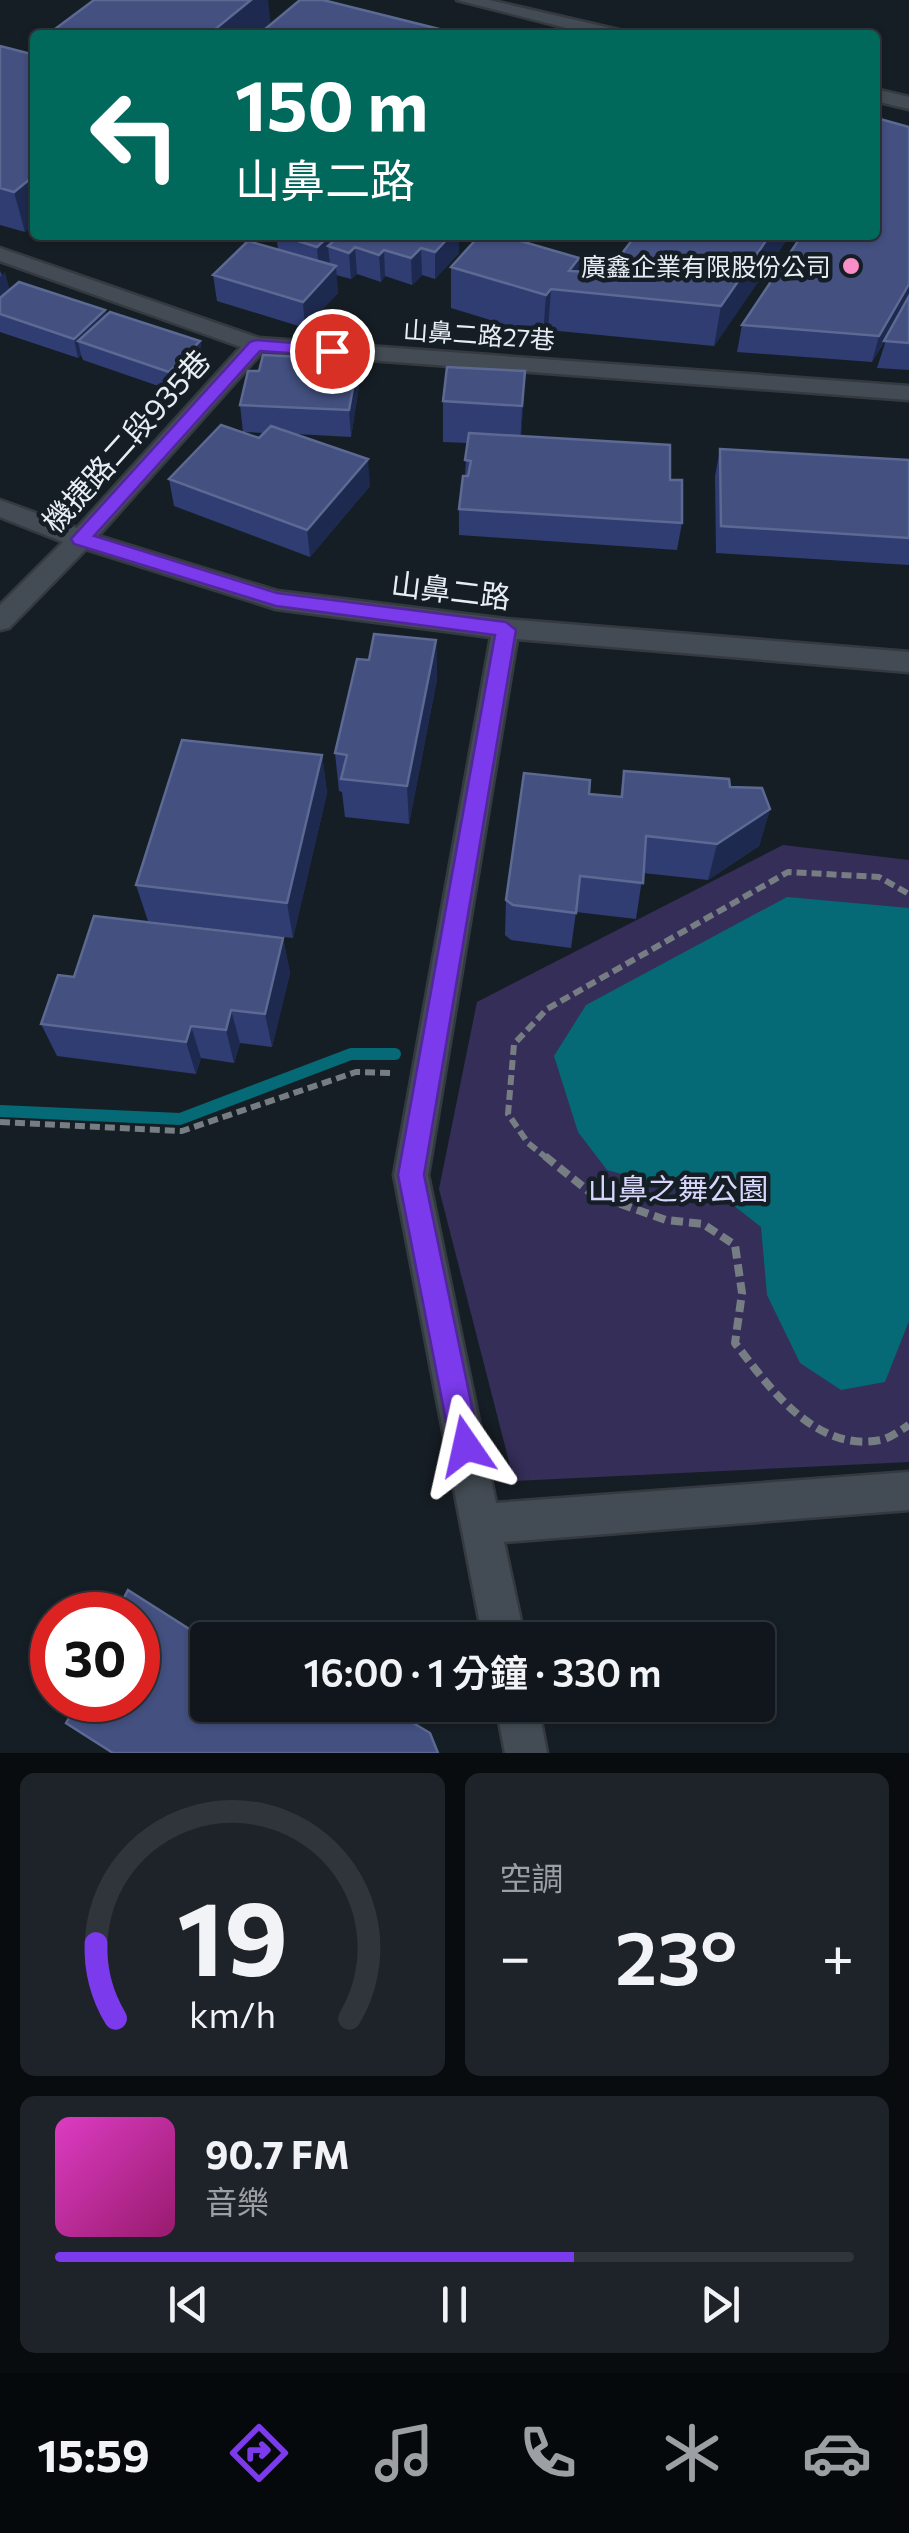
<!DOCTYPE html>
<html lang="zh-TW">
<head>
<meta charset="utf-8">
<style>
  :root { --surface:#10161c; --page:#1e2329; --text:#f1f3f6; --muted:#9c9fa3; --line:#30353b; --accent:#7c3aed }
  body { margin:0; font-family:Commissioner,"Noto Sans TC",sans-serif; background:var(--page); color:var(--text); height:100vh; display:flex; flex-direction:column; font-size:38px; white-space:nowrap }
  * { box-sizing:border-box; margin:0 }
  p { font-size:32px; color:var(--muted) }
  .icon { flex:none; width:55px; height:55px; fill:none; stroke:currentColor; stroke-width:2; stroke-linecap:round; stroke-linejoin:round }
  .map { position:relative; height:1753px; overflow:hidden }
  .sheet { display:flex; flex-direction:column; gap:20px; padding:20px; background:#090c0f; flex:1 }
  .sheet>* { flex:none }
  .guide { position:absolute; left:30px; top:30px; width:850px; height:210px; border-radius:10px; box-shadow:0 2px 8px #0004,0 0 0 2px var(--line); background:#00695c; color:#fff; overflow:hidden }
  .speed { position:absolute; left:30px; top:1592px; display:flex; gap:20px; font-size:50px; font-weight:700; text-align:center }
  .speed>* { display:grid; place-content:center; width:130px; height:130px; border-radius:50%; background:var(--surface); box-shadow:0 2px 8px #0004,0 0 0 2px var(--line); line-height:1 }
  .speed .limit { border:15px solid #d22; background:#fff; color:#111 }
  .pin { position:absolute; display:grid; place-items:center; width:85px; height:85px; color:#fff; margin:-42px; border:5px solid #fff; border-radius:50%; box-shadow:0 2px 10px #0007 }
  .me { position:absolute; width:110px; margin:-55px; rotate:349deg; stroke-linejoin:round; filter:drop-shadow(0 0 8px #0008) }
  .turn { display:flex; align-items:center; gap:35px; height:210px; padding:0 40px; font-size:45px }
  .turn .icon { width:130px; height:130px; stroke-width:2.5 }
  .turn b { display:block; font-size:70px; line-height:85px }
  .big { font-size:75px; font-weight:600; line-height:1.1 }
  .sheet .widget { flex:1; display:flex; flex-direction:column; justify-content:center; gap:15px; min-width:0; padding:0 35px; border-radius:15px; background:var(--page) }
  .sheet .dial { align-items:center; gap:0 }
  .dial svg { height:260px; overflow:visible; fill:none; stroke:var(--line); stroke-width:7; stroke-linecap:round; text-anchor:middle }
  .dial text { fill:var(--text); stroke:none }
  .song { display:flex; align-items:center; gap:30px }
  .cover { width:120px; height:120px; border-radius:15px; background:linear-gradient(135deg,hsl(310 70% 55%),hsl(320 70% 35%)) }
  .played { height:10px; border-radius:5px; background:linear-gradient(90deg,var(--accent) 65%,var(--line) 65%) }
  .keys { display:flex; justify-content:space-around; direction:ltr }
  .heat { display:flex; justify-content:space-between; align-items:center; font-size:55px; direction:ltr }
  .sheet .tiles { flex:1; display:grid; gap:20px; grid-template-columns:1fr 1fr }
  .widget:last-child { grid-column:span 2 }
  .trip { position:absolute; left:190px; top:1622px; width:585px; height:100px; border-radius:10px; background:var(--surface); box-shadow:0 2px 8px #0004,0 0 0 2px var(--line); font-weight:600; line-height:100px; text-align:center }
  .dock { display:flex; height:160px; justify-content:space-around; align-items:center; background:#06090b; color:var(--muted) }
  .dock .icon { width:70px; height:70px }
  .dock .on { color:var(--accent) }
  .dock b { font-size:45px; color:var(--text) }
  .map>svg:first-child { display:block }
</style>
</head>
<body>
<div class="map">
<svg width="909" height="1753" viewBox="0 0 909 1753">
  <rect width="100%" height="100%" fill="#161e25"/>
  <path fill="#352e59" d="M783,845L909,860V1462L514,1481L439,1189L477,1002Z"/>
  <path fill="#066976" d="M787,897L909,908V1321L885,1382L841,1390L800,1363L767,1295L761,1227L733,1205L607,1170L578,1132L554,1056L586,1005Z"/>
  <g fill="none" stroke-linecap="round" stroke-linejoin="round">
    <path stroke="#066976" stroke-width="12" d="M0,1111L180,1119L351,1054H395"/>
    <g stroke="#353a40" stroke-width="5">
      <path id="minor" d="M457,0H489L623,31L626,35H594Z
        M875,89L909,97V109L875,101Z
        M0,248L259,338L909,386V400L262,352L98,536L277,591L506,619L909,652V672L517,639L428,1175L496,1503L909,1472V1510L504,1542L525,1640H483L394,1175L491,637L276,609L86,549L9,628L0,630V605L63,542L0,517V500L77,528L241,347L0,261Z
        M496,1705H538L547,1753H505Z"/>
    </g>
    <path stroke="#767d83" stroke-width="6" stroke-dasharray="10 5" stroke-linecap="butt" d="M0,1122L182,1131L356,1072L392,1073
      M548,1159L528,1143L508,1114L514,1044L547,1009L788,872L879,877L909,894"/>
    <path stroke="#767d83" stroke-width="8" stroke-dasharray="12 6" stroke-linecap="butt" d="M545,1156L592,1194L666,1220L703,1224L735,1245L742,1293L735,1343C769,1387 815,1453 881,1440C890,1438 901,1430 909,1425"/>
    <use href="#minor" fill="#434c54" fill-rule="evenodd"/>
  </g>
  <path fill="#2f3d73" d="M0,46L25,232L0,225Z
    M909,127V370L877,368L887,337L872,362L737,352L742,325Z
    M276,235H459V253L435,279L422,275L412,285L385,276L381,282L357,274L351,279L336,275L338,293L305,328L217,301L213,275L278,249Z
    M466,235H512L509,238L579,258L578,271L607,273L790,235L714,346L548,330L543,336L451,308V267L477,238Z
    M0,271L10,290L105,310L107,315L200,341L203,360L173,391L83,360L81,355L78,358L0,332Z
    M525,371L521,436L670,480L682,523L677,550L459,535V509L465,476L467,443L443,442V401Z
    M359,386L351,437L296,434L370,486L310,557L174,506L169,479L259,438L264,433L243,432L240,405Z
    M720,449L909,460V565L716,553L715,476Z
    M436,640L437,679L409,824L345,817L342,792L339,791L335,753L369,660Z
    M322,755L327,793L293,938L148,921L136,885Z
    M624,771L730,787L770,809L759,846L708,880L643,873L636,919L576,912L571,948L511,940L505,935L506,900L589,794L620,797Z
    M283,938L290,973L272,1047L240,1043L234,1063L201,1058L196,1074L57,1056L41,1024L74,977Z"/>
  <path fill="#1d294e" d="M251,0H268L271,26L260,35H208Z
    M35,175V224L25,232L14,192Z
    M330,235H358L328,246L330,264L319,274L317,247Z
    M451,235H459V253L435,279V252Z
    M770,235H790L714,346L721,306Z
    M355,247L357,274L351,279L349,253Z
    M421,248L422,275L412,285L411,258Z
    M384,250L385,276L381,282L379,255Z
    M579,258L576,292L569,271Z
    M336,266L338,293L305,328L303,302Z
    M5,272L12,299L0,310V277Z
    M909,284V297L872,362L879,336Z
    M551,289L548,330L543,336L546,295Z
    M105,310L110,329L78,341L81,355L78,358L74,339Z
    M200,341L203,360L173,391L169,372Z
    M358,360L359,386L351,437L349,410Z
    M525,371L523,412L520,446L522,406Z
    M368,459L370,486L310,557L307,530Z
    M436,640L437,679L409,824L407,786Z
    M322,755L327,793L293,938L287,903Z
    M770,809L759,846L708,880L717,844Z
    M283,938L290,973L272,1047L265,1014Z
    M231,1010L240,1043L234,1063L226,1030Z
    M191,1026L201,1058L196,1074L186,1042Z"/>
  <path fill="#435080" stroke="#5c6992" stroke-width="2.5" d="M94,0H251L208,35H47Z
    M300,0H323L443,30L438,35H258Z
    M0,46L35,55V175L14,192L0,188Z
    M880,119L909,127V284L879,336L742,325L802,235H875V126Z
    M279,235H330L317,247Z
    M340,235H451L435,252L421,248L411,258L384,250L379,255L355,247L349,253L328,246Z
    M480,235H500L579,258L569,271L607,273L636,235H770L721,306L551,289L546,295L451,267Z
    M248,241L336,266L303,302L213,275Z
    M19,282L105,310L74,339L0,314V298Z
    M909,296V343L884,341Z
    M110,312L200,341L169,372L78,341Z
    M263,355L358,360L349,410L240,405L248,371H259Z
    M447,367L525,371L522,406L443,401Z
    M221,425L259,438L271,426L368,459L307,530L169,479Z
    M469,433L670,445V480H682V523L459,509L463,476H468L471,461L465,460Z
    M720,449L909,460V538L721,526Z
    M374,634L436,640L407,786L341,779L347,755L335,753L357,659L369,660Z
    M182,740L322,755L287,903L136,885Z
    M624,771L729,779L730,787L762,788L770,809L717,844L646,836L643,883L580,876L576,913L513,905L506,900L524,773L590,780L589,794L622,797Z
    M94,916L283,938L265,1014L231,1010L226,1030L191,1026L186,1042L41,1024L58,975L74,977Z
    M128,1590L208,1641V1705H383L430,1733L438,1753H113L66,1723L80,1700H138V1615H115Z"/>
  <path fill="#7c3aed" stroke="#51269a" stroke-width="2.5" d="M256,340L332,346L341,351L332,356L260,351L94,536L277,593L506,622L516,630L424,1175L480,1446L476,1457L466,1461L455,1457L451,1446L398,1175L495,635L276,606L74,544L71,539L250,342Z"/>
  <circle fill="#fa8fc7" stroke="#161e25" stroke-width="4" cx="851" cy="266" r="10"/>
  <g text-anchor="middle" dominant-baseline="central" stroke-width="9" stroke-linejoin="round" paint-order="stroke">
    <g font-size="25" fill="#e7edf2" stroke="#161e25" text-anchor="end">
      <text x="831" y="266">廣鑫企業有限股份公司</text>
    </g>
    <g font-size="25" fill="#e7edf2" stroke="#161e25">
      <text transform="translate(479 334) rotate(4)">山鼻二路27巷</text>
    </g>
    <g font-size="30" fill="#e7edf2" stroke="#161e25">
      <text transform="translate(125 440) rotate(-48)">機捷路二段935巷</text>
      <text transform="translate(451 589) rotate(7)">山鼻二路</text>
    </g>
    <g font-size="30" fill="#d9d6fc" stroke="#161e25">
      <text x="678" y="1187">山鼻之舞公園</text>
    </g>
  </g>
</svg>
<div class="speed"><div class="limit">30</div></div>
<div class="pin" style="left:332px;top:351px;background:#d93025"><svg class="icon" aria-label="arrive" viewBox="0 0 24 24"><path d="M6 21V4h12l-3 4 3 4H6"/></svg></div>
<svg class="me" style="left:466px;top:1446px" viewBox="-20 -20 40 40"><path d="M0-17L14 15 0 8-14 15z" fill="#7c3aed" stroke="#fff" stroke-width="4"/></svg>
<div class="trip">16:00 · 1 分鐘 · 330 m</div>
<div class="guide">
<div class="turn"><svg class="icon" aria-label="left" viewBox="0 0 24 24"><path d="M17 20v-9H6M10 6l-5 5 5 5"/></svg><div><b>150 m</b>山鼻二路</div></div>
</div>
</div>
<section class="sheet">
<div class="tiles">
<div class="widget dial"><svg viewBox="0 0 100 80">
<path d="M14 69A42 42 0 1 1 86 69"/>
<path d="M14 69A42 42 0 0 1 8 46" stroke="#7c3aed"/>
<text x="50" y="56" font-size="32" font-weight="700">19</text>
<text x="50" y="72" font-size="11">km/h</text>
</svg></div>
<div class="widget"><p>空調</p>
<div class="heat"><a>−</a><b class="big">23°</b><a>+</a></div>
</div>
<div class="widget">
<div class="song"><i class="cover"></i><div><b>90.7 FM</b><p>音樂</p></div></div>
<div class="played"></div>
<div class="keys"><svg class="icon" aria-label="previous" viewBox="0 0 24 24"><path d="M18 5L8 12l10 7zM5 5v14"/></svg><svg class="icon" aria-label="pause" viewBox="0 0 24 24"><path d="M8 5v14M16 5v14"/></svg><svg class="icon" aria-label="next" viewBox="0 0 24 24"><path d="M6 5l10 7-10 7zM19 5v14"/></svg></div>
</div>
</div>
</section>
<nav class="dock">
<b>15:59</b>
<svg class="icon on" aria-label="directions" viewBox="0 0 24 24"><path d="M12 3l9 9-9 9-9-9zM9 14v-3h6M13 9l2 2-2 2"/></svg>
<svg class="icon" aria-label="music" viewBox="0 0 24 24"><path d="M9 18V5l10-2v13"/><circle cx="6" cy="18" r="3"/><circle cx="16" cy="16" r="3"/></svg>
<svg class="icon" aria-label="phone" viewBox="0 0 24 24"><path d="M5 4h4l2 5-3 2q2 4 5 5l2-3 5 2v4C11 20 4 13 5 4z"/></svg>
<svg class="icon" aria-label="climate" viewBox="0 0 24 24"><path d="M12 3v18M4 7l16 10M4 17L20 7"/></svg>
<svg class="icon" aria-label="car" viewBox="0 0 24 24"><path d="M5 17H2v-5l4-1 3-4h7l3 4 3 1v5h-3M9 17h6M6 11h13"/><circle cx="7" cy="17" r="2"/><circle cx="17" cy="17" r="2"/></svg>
</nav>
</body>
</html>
